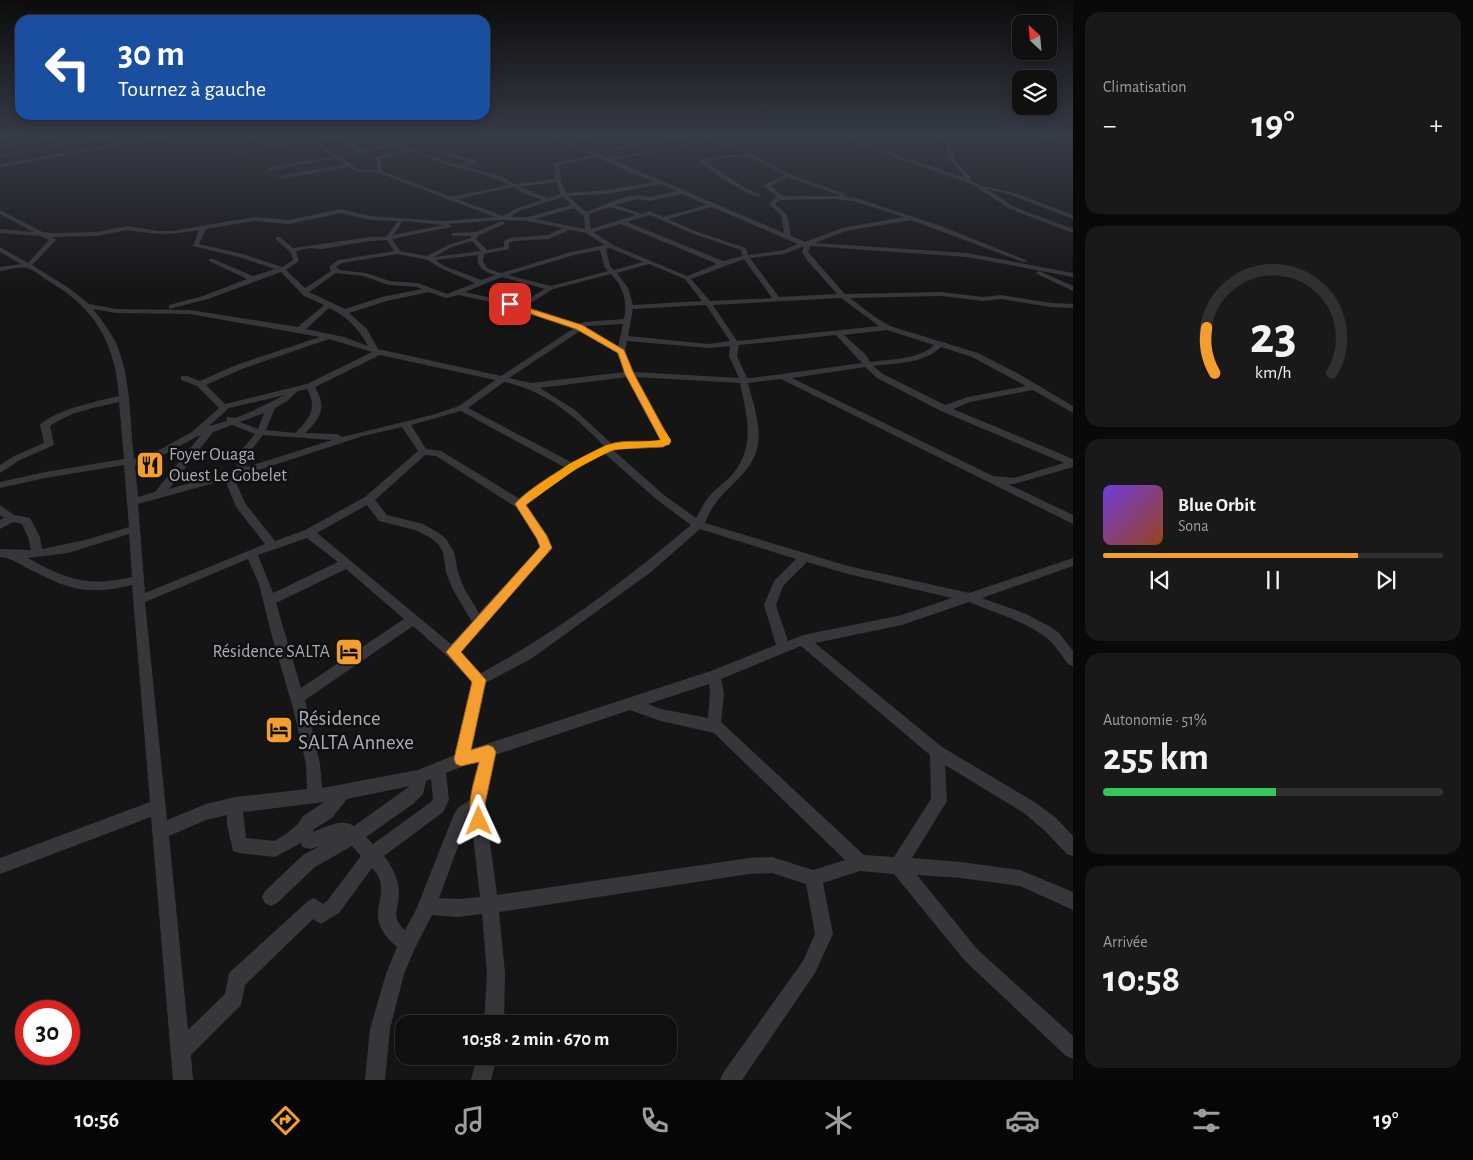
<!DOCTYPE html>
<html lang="fr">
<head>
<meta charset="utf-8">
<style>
  :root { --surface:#101010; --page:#191919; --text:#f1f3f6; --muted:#9c9d9f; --line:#303030; --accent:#f49e2f }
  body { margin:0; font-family:"Alegreya Sans",sans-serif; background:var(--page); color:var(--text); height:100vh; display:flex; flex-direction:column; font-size:19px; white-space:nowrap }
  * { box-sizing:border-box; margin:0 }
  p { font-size:16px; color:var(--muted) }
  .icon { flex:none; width:28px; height:28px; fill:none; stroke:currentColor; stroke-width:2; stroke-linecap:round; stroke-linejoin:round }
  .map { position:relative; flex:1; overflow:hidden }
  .panel { display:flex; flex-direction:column; gap:12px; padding:12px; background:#090909; width:400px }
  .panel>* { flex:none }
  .banner { position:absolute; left:15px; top:15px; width:475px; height:105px; border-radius:15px; box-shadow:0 2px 12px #0003,0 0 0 1px var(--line); background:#1a4fa0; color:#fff; overflow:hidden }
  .needle { width:32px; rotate:334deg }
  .controls { position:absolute; left:1012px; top:15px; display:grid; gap:10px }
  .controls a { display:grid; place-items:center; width:45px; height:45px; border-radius:10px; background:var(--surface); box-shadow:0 2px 12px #0003,0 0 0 1px var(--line); font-size:25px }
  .speed { position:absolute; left:15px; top:1000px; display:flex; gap:10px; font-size:25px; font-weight:700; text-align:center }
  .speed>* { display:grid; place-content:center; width:65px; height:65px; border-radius:50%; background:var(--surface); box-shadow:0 2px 12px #0003,0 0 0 1px var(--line); line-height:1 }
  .speed .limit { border:8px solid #d22; background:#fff; color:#111 }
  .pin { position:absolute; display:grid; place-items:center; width:42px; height:42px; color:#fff; margin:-21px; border-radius:10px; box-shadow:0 2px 8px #0006 }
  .me { position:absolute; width:55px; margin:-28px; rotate:359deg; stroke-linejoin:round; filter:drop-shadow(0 0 4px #0008) }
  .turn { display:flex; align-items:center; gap:18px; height:105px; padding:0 20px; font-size:22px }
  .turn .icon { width:65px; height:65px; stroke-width:2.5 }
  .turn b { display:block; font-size:35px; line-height:42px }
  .big { font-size:38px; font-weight:700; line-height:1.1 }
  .panel .widget { flex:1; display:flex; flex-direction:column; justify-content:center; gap:8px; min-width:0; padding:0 18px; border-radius:15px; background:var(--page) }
  .panel .dial { align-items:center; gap:0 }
  .dial svg { height:130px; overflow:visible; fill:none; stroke:var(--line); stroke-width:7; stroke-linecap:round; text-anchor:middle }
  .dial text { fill:var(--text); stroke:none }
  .song { display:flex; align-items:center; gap:15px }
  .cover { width:60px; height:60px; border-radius:8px; background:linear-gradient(135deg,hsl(260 70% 55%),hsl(20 70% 35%)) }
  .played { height:5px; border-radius:2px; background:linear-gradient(90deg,var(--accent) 75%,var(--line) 75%) }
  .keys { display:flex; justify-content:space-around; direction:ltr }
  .heat { display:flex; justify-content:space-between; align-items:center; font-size:28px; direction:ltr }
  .charge { height:8px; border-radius:4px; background:linear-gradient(90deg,#34c759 51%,var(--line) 0) }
  .trip { position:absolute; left:395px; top:1015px; width:282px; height:50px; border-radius:15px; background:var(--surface); box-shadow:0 2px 12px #0003,0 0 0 1px var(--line); font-weight:700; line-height:50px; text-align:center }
  .menu { display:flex; height:80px; justify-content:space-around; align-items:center; background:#060606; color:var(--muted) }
  .menu .icon { width:35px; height:35px }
  .menu .on { color:var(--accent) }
  .menu b { font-size:22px; color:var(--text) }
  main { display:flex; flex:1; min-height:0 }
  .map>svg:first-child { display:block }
</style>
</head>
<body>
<main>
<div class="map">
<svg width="1073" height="1080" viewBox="0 0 1073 1080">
  <rect width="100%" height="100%" fill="#151516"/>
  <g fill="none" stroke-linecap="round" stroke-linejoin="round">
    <path fill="#36373b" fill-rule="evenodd" d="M0,136L18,142L66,136L0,148V146L13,143Z
      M105,136H115L0,157V155Z
      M157,136H167L0,168V164Z
      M248,136H253L269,146L322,136H338L364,149L407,140L399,136H405L435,149L477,161V163L465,167L501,176L515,184L555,179L554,163L594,155L551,136C558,136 564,141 570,141C578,141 586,136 594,136L573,143L592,151L682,136H693L597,153L608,158L690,145L688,147L613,160L784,233L781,215L769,204L777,196L763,186L784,175L753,158L729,157L705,161L742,186L762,196C752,201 707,168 698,160L729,155H748L702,136C731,136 764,163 790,174C808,182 827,187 845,194L844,196L856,198L941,226L1028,261L1023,262L911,220L846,231L815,243L967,253L1073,273V277L967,257L810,246L808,252L845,294L941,292L983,297L1001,295L1051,303L1073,304V308L1051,307L1001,299L983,301L941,296L850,298L875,317L890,326L978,353L1017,373L1073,406V413L1033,390L970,402L953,409L1073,459V467L1014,484H1008L1073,515V524L781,379L748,383C753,403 761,424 758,444C754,471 730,483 716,503C711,509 708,516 705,523L848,566L969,593L1073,558V566L982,598L1026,614L1051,627L1059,633L1073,651V666L1068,664C1062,656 1056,646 1048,639C1026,621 995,613 969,602L902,625L815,643L942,747L1036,803L1056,818L1073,836V856L1067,854L1044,830L1024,813L945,765L947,801L912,858L961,862L1020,870L1073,892V910L1020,886L961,878L917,875L977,949L1073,1036V1059L1066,1056L965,961L894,874L860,871L823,883L833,934L815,973L742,1080H720L723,1073L803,961L815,934L806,884L772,873L749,874L499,912L505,973L504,1024H484L487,973L482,914L458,917L432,915L414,950L404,974L390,1029L385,1080H365L370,1029L386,974L397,947C388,939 379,930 378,917C377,899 389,886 372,868L339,913L321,924L313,919L245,985L241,1005L191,1055L193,1080H173L151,817L0,874V858L150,802L132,585C92,595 71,591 35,572C23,567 13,558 0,557V549L31,550L28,537L22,524L13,522L0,529V520L4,518L0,515V505L14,515L30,518L40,537L42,549L85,540L129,527L124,465L45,478L0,488V482L45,472L124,459L119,402C97,407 69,412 50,426L54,444L52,446L20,460L0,473V465L14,456L44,443L40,425C54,410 98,401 119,396C115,344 96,309 50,282C43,278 35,270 27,268C20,266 7,270 0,271V267L21,264L0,252V247L28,263L49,240L41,236L0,233V229L33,232L0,214V210L43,232L53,233L96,232L128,226L158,231H172L254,217L289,220L341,209L370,216L443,221L495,217L379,173L357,172L349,167L278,179L280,176L345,164L336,158L266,171L268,168L333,156L312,141L231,155V153L264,147ZM332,136V137L358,150L338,155L316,140ZM411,142L431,151L470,162L460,165L447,162L402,144ZM397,146L406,150L373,157L377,162V170L358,169L341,157ZM411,152C423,152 433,161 444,164C466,171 489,173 509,185L451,197L382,171L381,162L379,159ZM598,157L603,161L655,182L607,190L566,193L561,182L559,165ZM788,177L841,196H783L770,186ZM556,182L561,194L547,198L520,187ZM661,184L677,191L650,197L637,195L622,198L586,212L568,196L607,194ZM513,187L525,194L542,200L515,209L503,216L457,199ZM682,194L707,205L663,217L650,211L642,214L615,205L637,199L650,201ZM563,197L571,205L528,217H510L519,211ZM832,199L853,201L904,217L842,228L805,242L791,236L787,215L775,204L780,200ZM610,207L636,215L591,229L589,214ZM712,207L786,239L798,244L784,250L748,255L746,248L695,231L668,219ZM574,208L584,216L585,229L535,219ZM341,213L370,220L398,221L386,237H370L293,248L280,237H276V239L291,253L293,260L282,267L243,254L199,244L206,229L254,221L289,224ZM650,215L691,233L741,250L742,256L723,261L627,222ZM503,220L527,221L563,228L548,235L510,238L504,241V247L487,250L476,239L478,236L504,224V222L502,221L476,232L452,233V235L454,236H471V238L448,245L427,256L400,251L392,239L451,227L452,226L449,224ZM403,221L443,225L448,224L393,235ZM621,224L717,264L687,276L613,245L593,232ZM128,230C158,235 170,235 199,230L193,246L239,257L275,269L253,276L213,259H209V261L247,279L203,296L169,305V309L208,299L281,272L304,296L324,305L298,327L190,310L116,309L89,304L69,288L32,265L56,240L52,237L96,236ZM569,230L586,233L605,245L571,252L501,273L487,268L483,261L484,254L509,249V243L514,241L549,239ZM387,240L394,251L338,260L329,267L331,271L305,288L286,270L299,261L296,251L310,248L322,249L370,241ZM472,241L481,251L434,257L452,247ZM804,246L802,252L807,260L837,294L779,297L750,258L784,254ZM610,248L643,262L614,270L610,266L606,249ZM600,250L604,266L608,271L551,286L508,275L574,255ZM398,254L428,260L440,268L475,283L447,294L418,283L390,281L366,273L340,270L336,267L342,263ZM478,255C476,267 484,272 495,275L482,280L444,266L436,260ZM744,259L772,298L710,301L691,279ZM649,264L685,279L702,301L633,305L628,288L617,273ZM336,273L363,276L389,285L417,287L422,289L382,297L345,309L309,292ZM611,274C623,287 628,301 624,319L585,322L579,324L526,306L553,289ZM502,277L545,289L519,304L465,292ZM429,292L446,298L459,295L518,308L574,328L501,376L378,349L367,329L349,313L387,301ZM841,298L879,326L737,341L713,305ZM706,305L730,341L709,344L628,336L633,309ZM329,308C347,316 359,329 368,346L344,337L306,329ZM93,309L116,313L190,314L320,337L236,365L200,381L187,376H181V380L197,386L219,408L192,432L159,450L134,459C130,423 131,374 115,341C109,330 102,320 93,309ZM623,324L618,347L585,327L587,326ZM887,330L934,345C918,360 890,359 870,362L866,355L844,335ZM580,331L617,353L625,372L531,383L509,378ZM836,335L862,363L752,378H747L737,356L739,345ZM329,339L372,352L307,384L225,404L206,385L242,369ZM627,341L709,348L730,346L729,356L739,378L633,372L625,352ZM941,347L972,357L1026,386L968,397L945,405L883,374L873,366C895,363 924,364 941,347ZM380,355L495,380L459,406L432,415L342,437L337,434L305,433C321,418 327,408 315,387ZM865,367L877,378L941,411L1064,463L1014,478L993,476L792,378ZM627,377L661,441L612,444L575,410L540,388ZM636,377L740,383C747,418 757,447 730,477C723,484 714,490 708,498C703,504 700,512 696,518L664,495L613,450L663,447L671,442ZM504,382C544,390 576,417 604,446L571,462L468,408ZM307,389C318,408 309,420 295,433L266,430L275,408L287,401L298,391ZM285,395L246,414L235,418L227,417V421L209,426L229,408ZM461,411L564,467L520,499L441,451L426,449L411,425ZM264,413L258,429L240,422ZM232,425L255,434L239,453L236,470L169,489L213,432ZM402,427L418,451L365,497L305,530L275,541L245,503L234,478L363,436ZM263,435L332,440L247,467L249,453ZM198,436H200L155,492L138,497L135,466L165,454ZM604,453L656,499L691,525C626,580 556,633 481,673L460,652L552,548L547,536L526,505L570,472ZM425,455L436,456L516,507L538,540L540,547L479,613L464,588L458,572L454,552L446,539L439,533L423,524L387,515L375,500ZM225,480L236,507L265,544L145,593L138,504ZM367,505L379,521L415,530L431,538L438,544L443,552L446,572L452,588L472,622L451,644L317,533ZM700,529L796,559L774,581L764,605L776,645L711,671L471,749L485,683L531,659L651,572ZM129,534L132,577C88,587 67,580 28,558L68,553ZM307,538L338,562L273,593L258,555ZM248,559L259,584L271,633L293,708L306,764L307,789L235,797L206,804L167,820L145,602ZM807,562L848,574L952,598L902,615L803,635L788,641L776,605L783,586ZM346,569L404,619L301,688L276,603ZM413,626L447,656L472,682L455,755L418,770L322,788L320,764L305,700ZM801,646L930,755L931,799L894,857L864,855L721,722L724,693L721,679ZM709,684L710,693L708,718L661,709L648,704ZM630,710L661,721L714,733L845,860L813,870L772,857L749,858L497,895L485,805L495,755ZM479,760L470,800L459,807L454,814L416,910L405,930C390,917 399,909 399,893C399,881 392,865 384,856L443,812L449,800L446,773ZM431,779L433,799L431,802L373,844L366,837L413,804L423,794L426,781ZM410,786L354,826C341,818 326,827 313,832L314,829L332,818L347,799ZM324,802L302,817L298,824L286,834L274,841L246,838L243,812ZM227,815V825L233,851L239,853L275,857L301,843L302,847L311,849L320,846L303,855L265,891L262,897L265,903L271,906L277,903L315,867L352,846L361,856L327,901L323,904L314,898L308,901L229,973L225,994L188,1030L169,836L206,820ZM471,818L480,897L458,899L439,898L466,825Z
      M852,136H857L866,144L967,179L949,159L947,145L934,136H939L951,144C950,159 961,167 971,177L969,180L982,186L1015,193L1073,215V219L1011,195L987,189L1014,207L1073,229V233L1010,209L972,184L862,146Z
      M1045,136H1049L1048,141L1044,140Z
      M1039,271L1073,286V291L1037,274L1036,273Z
      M477,1056H497L491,1080H471Z"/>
  </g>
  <linearGradient id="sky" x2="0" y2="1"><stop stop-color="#0c0c0c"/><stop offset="0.47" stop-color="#353b47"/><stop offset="1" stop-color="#353b47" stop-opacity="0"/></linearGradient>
  <rect width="1073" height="287" fill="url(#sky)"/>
  <path fill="#f49e2f" stroke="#9f671f" d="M507,303H512L582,325L624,350L634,374L671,442L663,447L617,449C583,460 554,484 526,505L547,536L552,548L461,652L486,680L471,750L488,745L493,747L496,752L485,804L487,821L485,827L479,829L473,827C465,806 474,783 479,762L461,766L456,764L454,759L472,682L446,652L540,547L537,539L515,504C527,488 594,448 614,443C629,440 646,442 661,441L625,374L618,353L576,329L507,306Z"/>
  <path fill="#f59e0b" d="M662,430L665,431L671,440L669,445L612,450L576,469L535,498H528L526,496L569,464L607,445L661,440L657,433Z"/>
  <defs>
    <g id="restaurant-square" transform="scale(1.4375)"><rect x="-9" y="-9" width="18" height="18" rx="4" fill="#f49e2f" stroke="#101011"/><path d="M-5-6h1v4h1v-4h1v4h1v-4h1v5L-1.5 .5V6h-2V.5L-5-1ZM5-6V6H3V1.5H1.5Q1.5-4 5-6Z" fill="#111"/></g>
    <g id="hotel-square" transform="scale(1.4375)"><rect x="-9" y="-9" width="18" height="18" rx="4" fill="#f49e2f" stroke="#101011"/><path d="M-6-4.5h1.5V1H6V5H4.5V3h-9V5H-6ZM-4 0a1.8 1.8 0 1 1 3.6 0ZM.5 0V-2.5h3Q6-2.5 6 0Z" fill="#111"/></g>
  </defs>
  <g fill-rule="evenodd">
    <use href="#restaurant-square" x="150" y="465"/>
    <use href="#hotel-square" x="349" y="652"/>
    <use href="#hotel-square" x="279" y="730"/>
  </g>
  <g text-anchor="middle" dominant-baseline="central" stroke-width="5" stroke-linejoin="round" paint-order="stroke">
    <g font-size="18" fill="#a6adb7" stroke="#101011" text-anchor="start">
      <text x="169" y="455">Foyer Ouaga<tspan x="169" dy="21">Ouest Le Gobelet</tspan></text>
      <text x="330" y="652" text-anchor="end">Résidence SALTA</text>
    </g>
    <g font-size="21" fill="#a6adb7" stroke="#101011" text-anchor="start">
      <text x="298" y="718">Résidence<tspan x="298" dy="24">SALTA Annexe</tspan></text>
    </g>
  </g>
</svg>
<div class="controls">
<a><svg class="needle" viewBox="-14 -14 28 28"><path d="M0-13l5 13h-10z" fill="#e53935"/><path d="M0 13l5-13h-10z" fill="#9c9d9f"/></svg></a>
<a><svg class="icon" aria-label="layers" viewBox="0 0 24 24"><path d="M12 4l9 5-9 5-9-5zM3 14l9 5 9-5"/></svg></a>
</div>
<div class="speed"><div class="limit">30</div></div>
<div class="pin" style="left:510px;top:304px;background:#d93025"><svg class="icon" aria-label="arrive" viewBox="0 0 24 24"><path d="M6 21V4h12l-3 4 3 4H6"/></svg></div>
<svg class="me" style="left:479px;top:821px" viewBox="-20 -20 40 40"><path d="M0-17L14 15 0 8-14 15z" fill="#f49e2f" stroke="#fff" stroke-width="4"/></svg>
<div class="trip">10:58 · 2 min · 670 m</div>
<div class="banner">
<div class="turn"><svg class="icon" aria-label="left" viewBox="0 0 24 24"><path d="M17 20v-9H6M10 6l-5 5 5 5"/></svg><div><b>30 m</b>Tournez à gauche</div></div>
</div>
</div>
<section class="panel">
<div class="widget"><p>Climatisation</p>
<div class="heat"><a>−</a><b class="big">19°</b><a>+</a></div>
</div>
<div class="widget dial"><svg viewBox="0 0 100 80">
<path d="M14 69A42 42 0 1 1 86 69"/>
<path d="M14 69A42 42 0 0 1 9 41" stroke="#f49e2f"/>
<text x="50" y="56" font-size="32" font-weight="700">23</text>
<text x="50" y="72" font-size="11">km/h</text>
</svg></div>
<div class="widget">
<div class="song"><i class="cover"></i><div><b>Blue Orbit</b><p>Sona</p></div></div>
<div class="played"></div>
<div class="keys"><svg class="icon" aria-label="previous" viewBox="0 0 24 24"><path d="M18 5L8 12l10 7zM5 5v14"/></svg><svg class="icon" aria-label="pause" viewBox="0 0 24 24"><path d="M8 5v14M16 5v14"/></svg><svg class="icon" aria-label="next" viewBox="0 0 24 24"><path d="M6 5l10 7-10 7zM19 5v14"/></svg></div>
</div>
<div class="widget"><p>Autonomie · 51%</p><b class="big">255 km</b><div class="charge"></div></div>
<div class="widget"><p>Arrivée</p><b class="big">10:58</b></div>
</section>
</main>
<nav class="menu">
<b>10:56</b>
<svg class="icon on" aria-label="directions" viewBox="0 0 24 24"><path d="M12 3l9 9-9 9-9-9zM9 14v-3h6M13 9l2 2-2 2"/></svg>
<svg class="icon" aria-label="music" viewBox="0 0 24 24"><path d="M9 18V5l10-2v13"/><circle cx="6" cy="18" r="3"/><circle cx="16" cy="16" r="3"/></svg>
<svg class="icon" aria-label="phone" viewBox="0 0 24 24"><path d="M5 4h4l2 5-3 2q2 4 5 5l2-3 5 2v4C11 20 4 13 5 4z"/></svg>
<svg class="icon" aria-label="climate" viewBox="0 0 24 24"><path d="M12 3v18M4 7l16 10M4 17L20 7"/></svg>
<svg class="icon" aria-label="car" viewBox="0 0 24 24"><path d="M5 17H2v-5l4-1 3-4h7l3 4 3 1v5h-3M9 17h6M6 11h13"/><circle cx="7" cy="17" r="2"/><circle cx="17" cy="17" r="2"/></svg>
<svg class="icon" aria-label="filters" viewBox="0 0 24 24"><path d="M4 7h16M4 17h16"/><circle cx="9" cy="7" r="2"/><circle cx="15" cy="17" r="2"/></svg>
<b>19°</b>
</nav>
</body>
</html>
